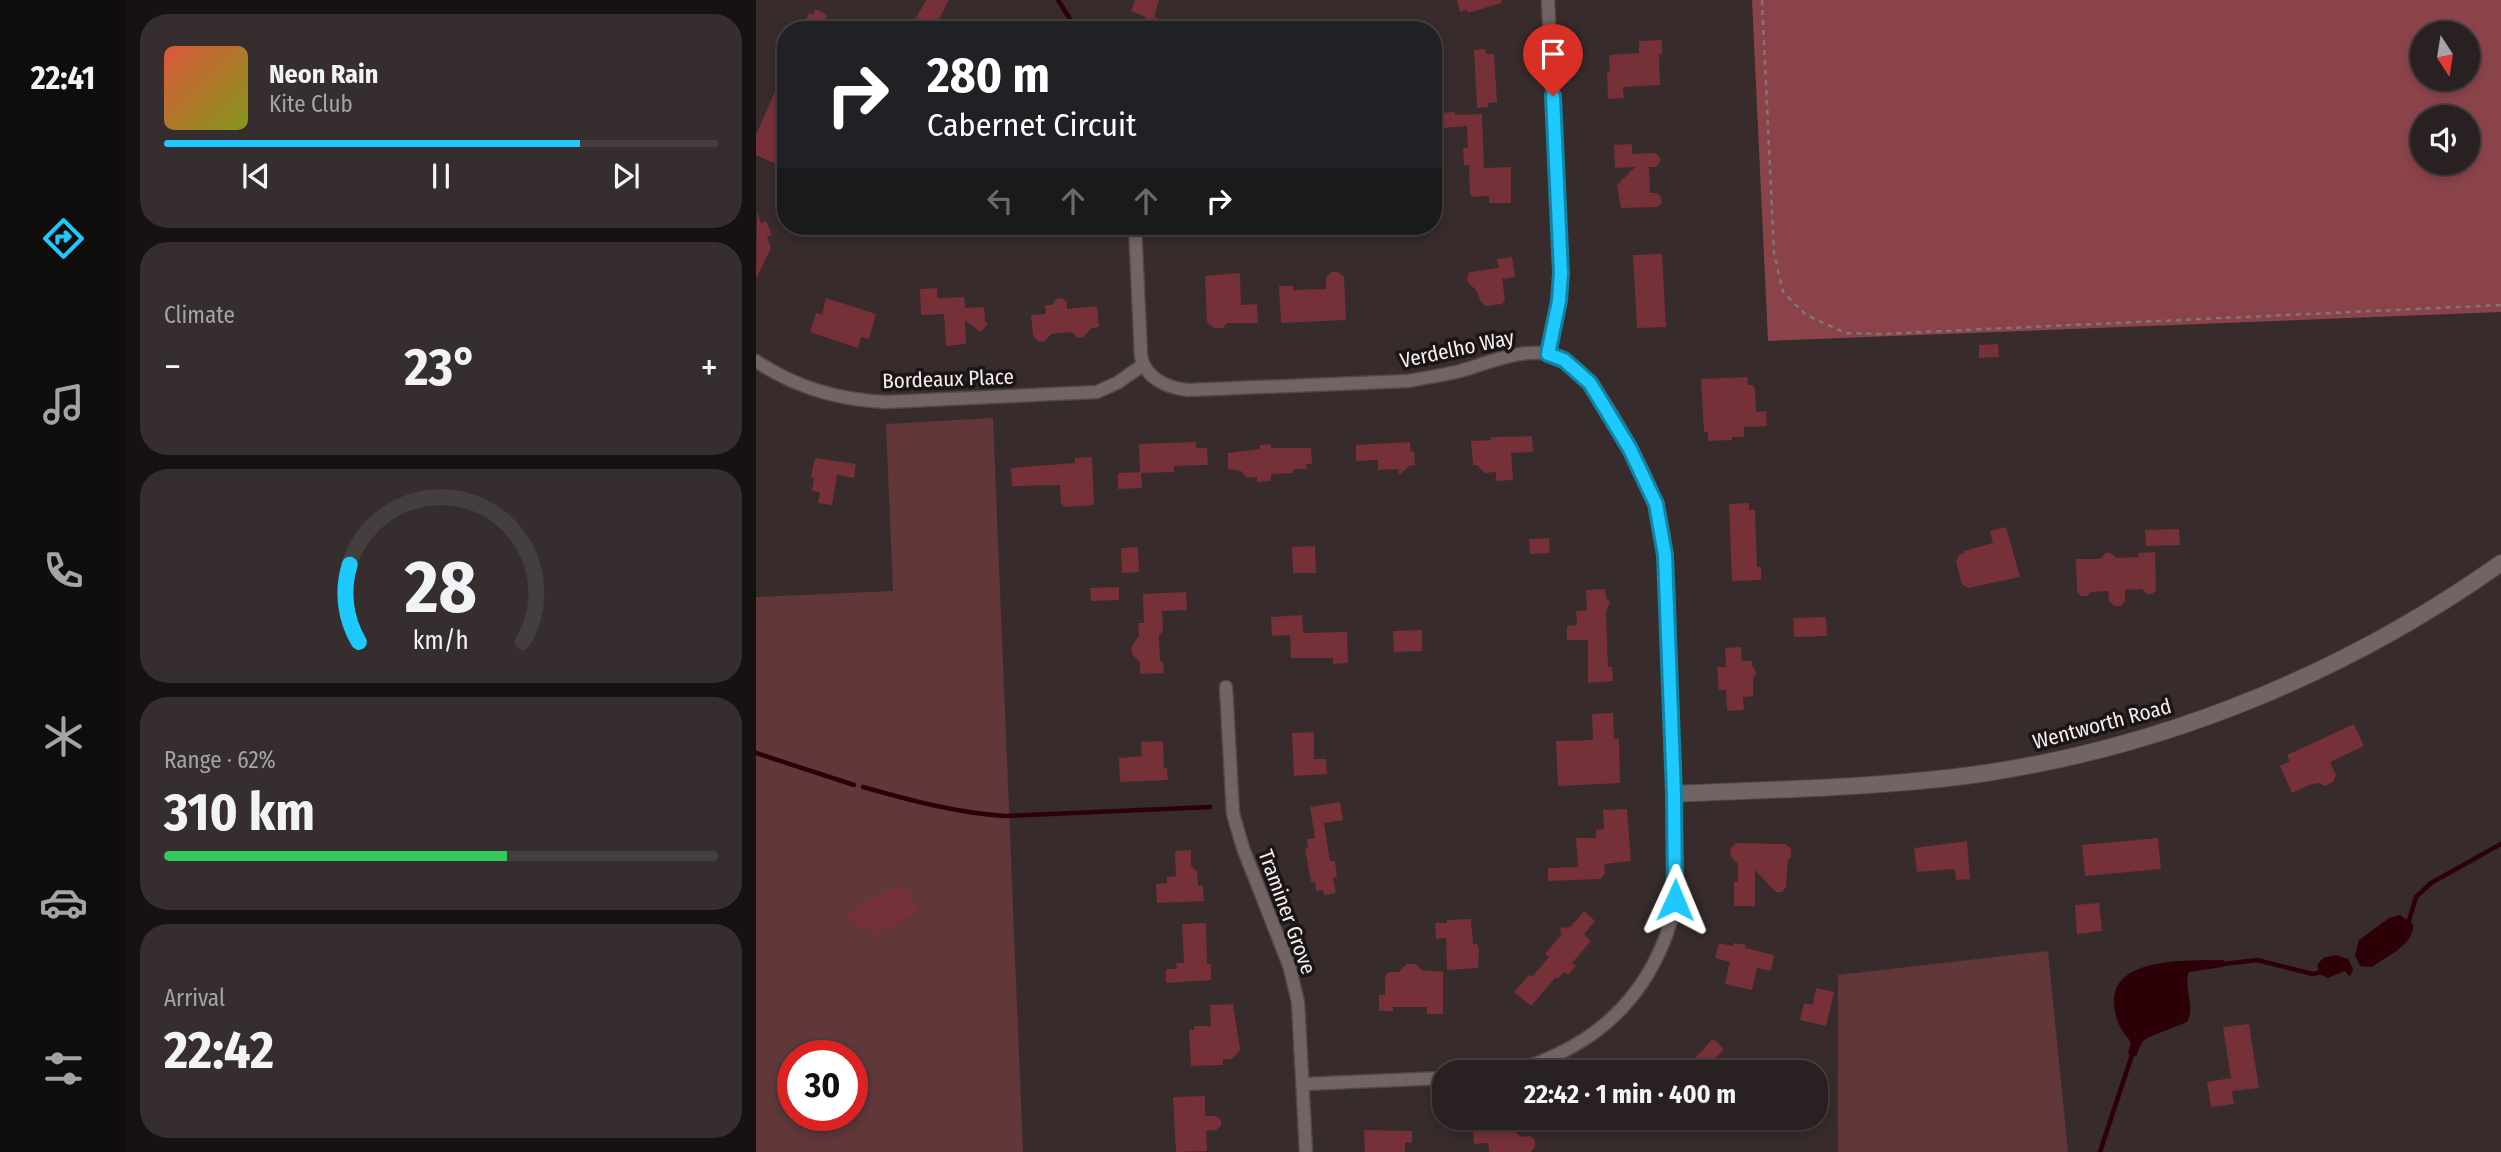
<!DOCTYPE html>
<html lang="en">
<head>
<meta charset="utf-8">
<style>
  :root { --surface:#292021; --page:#352d2e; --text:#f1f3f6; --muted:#a5a3a5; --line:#453e3f; --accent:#1dc9fd }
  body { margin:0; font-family:"Fira Sans Condensed",sans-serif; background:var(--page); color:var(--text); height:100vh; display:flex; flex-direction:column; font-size:26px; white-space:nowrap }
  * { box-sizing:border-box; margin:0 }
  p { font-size:23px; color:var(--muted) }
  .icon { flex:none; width:38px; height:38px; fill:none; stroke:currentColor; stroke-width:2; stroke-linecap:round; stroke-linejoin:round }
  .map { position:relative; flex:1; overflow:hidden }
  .panel { display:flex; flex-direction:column; gap:14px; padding:14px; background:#171212; width:630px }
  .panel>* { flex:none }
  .top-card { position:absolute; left:21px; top:21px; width:665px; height:214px; border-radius:28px; box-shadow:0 4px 10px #0003,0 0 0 2px var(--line); background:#202124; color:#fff; overflow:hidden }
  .needle { width:46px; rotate:168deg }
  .tools { position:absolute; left:1654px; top:21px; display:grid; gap:14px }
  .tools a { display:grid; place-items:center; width:70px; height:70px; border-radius:50%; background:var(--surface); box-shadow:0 4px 10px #0003,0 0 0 2px var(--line); font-size:35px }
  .speed { position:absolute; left:21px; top:1040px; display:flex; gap:14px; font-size:35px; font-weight:700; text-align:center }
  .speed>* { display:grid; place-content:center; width:91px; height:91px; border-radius:50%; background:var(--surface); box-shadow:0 4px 10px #0003,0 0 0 2px var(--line); line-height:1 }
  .speed .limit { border:10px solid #d22; background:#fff; color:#111 }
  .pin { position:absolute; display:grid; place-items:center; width:60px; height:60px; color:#fff; margin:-72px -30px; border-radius:50% 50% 50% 0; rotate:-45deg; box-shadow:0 0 7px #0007 }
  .pin .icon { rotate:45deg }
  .me { position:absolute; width:77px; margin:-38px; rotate:1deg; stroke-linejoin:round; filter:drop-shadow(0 0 5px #0008) }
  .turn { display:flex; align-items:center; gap:24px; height:147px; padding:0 35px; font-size:32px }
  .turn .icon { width:91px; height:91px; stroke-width:2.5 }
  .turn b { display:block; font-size:49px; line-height:60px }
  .lanes { display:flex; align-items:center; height:66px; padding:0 35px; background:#0003; justify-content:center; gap:35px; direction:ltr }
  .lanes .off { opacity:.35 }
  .big { font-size:52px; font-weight:700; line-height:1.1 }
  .panel .widget { flex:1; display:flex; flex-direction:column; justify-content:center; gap:10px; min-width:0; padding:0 24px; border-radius:28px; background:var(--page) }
  .panel .dial { align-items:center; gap:0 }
  .dial svg { height:182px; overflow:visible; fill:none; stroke:var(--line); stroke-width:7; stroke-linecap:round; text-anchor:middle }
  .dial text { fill:var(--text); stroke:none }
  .song { display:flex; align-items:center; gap:21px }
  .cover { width:84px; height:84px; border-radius:10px; background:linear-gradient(135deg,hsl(10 70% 55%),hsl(70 70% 35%)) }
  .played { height:7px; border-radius:4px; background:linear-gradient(90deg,var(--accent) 75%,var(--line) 75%) }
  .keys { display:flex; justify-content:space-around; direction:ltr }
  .heat { display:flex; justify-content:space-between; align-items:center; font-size:38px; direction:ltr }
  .charge { height:10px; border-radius:5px; background:linear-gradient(90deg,#34c759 62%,var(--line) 0) }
  .trip { position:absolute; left:676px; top:1060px; width:396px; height:70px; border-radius:28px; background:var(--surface); box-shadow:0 4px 10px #0003,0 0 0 2px var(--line); font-weight:700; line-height:70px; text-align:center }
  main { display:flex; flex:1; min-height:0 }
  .tabs { display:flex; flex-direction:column; width:126px; justify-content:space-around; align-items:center; background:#100d0d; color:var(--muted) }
  .tabs .icon { width:49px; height:49px }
  .tabs .selected { color:var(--accent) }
  .tabs b { font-size:32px; color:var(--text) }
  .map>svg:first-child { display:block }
</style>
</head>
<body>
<main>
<nav class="tabs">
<b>22:41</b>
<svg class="icon selected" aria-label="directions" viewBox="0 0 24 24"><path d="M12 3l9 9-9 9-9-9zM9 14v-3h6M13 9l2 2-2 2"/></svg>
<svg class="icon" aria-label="music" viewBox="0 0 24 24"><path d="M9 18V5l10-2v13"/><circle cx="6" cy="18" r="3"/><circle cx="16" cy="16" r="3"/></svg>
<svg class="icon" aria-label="phone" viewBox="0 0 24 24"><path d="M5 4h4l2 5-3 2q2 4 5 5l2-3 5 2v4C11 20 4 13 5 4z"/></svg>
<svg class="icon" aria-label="climate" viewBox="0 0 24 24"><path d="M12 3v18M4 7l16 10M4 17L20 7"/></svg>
<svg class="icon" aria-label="car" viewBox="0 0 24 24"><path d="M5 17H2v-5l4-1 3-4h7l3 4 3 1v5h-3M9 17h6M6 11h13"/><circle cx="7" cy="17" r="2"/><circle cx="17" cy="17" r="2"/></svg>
<svg class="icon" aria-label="filters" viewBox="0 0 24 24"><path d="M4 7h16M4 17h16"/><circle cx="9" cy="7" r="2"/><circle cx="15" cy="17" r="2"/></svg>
</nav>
<section class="panel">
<div class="widget">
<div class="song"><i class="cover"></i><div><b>Neon Rain</b><p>Kite Club</p></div></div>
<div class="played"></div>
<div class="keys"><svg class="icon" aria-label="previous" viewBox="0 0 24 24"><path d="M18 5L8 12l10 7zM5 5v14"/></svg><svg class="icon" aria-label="pause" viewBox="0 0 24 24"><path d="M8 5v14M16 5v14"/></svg><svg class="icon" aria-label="next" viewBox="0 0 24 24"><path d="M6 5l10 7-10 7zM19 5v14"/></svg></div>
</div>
<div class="widget"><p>Climate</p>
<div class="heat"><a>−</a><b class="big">23°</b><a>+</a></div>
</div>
<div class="widget dial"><svg viewBox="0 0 100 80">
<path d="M14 69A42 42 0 1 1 86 69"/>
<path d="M14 69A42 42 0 0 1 10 35" stroke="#1dc9fd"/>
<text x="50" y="56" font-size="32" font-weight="700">28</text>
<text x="50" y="72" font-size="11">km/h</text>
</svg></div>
<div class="widget"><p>Range · 62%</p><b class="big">310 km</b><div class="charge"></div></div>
<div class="widget"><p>Arrival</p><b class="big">22:42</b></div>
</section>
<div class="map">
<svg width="1745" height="1152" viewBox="0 0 1745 1152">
  <rect width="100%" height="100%" fill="#372b2c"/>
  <path fill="#61373a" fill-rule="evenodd" d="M237,418L267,1152H0V597L137,591L130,424ZM37,1055H96V1115H37Z
    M1292,951L1312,1152H1082V975Z"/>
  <path fill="#8b434a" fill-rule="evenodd" d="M996,0H1745V312L1012,341ZM1666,33H1712V79H1666ZM1666,117H1712V163H1666Z"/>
  <path fill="#2d0007" d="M1644,915L1657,924C1659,945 1631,956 1616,967L1604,966L1599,955L1603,940L1633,918Z
    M1580,955L1592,959L1597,969L1594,977L1589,971L1572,978L1564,974L1561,965L1567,958Z
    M1468,960L1467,967L1433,972C1427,989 1440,1007 1431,1022L1391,1038L1386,1042L1380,1056L1372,1054L1375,1042C1364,1029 1359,1020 1358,1003C1356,955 1437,961 1468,960Z"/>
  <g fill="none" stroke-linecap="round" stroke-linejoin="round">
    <path stroke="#2d0007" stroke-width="4.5" d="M302,0L321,30
      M0,753L98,785
      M107,787C153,800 201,813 249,816L454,807
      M1651,927L1660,897L1675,883L1745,844
      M1467,964L1501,960L1557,974L1569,971
      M1344,1152L1376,1055"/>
  </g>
  <path fill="#753038" d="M170,0H193L177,30H153Z
    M379,0H403L398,17L403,19L400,30H386L390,17L375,11Z
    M701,0H745V3L712,13L711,10L704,12Z
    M59,9L71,15L65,30H55L47,27L53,13L57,15Z
    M906,40V54H903L904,85L867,87L868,98L852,99L851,72L854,71L853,55L883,53V41Z
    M729,49L730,54H738L741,102L732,103V107L721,108L718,50Z
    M30,66V140L20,164L0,155V135Z
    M699,112V115L726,114L728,168L755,167V203H733V196L717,197L714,194L713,165H708L707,148H712L711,126L685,128V113Z
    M876,144V154L899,153L904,157V162L900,167H893L894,193H901L905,197L906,203L902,207L865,208L861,185L879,167L859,168L858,145Z
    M1,211L5,223L10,221L16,235L11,237L15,248L0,279Z
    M903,254L906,255L910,327L881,328L877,255Z
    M756,257L759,277L746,279L749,300L746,304L730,306L725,302L720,290L712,283L711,277L714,272L743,268L741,259Z
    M575,272H582L588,277L590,320L525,323L523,286H537V290L570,289V278Z
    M484,273L485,305L501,304L502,323H471L467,328H458L451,322L449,276Z
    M181,288V298L208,297L209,308L228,307L229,321L232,324L224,332L209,320L210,344L190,346L188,314L165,315L164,289Z
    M70,298L120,314L113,339L105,337L102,348L54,332L60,313L66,315Z
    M306,298L311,302V309L341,306L343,327L335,328L328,337L322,338L316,332L295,334L289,341L283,342L277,336L275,315L290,314L289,305H296L300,299Z
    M1242,344L1243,357L1223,358V345Z
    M991,377L992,385H997L999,390L1000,412L1010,411L1011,426L988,427V437H976V440L952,441V432H948L945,379Z
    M776,436L777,452L755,453L757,480L740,481V472L729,473L721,465H717L715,441L735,440V437Z
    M440,442V448H451L452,465L418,466V472L385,473L386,488L362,489V473L384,472L383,444Z
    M654,442L655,452L658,451L659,465H655L643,475L642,469L622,470V460L600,461V445Z
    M515,444V448H555L556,464H550L551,469H537V473L515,474V481L501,482V477L491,478L485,471L472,469V453L504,449V445Z
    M336,457L338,505L309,507L305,503L304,485L256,486L255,468L319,463V458Z
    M59,458L100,464L98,478L81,475L76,505L62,503L64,492L56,491L58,478L55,477Z
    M993,503V510H999L1001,567H1005V580L976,581L973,504Z
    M1250,527L1264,577L1212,588L1206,584L1200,562L1203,555L1209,553L1208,551L1237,543L1234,531Z
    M1423,529L1424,545L1390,546L1389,530Z
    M793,538L794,553L774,554L773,539Z
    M559,546L560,573H537L536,547Z
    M382,547L383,572L366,573L365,548Z
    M1399,552L1400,590L1396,594H1391L1386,589L1369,590V601L1365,606H1358L1353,601L1352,591L1335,592L1331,596H1325L1321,592L1320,559H1344L1350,553H1355L1360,558L1383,557L1382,553Z
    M363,587V600L335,601L334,588Z
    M849,589L850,598L854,602L850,612L852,667H856L857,681L832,683V640H811V626L821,625L820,611L831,610L830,590Z
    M430,592L431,610L406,611L407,631L403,635L404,661H407L408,673L384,674V662L376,654L375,648L383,635L382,623H388L387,594Z
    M546,615L547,633L591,632L592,663L577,664V658H535L534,635L516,636L515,617Z
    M1070,617L1071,636L1038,637L1037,618Z
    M666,630V651L638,652L637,631Z
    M985,647L986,661H996V666L999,669L1000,675L997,678V696L987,697L988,710L971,711L970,690H963L961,667H970L969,648Z
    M857,713L858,739H863L864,783L802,786L800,741L837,740L836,714Z
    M1598,724L1608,746L1574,762L1580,775L1577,782L1569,786L1562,783L1553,785L1536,793L1524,766L1534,761L1531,755Z
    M558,732V759H570L571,774L538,776L536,733Z
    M407,741L408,768H411L412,780L364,782L363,758L386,756L385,742Z
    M584,802L587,820L568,823L574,861H579L581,877L577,878L580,893L568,895L567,890L560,891L559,882H555L549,849L552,848L551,839L559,838L554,807Z
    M871,809L875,861L848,864L849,874L844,879L792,881V868L822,867L820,838H840V830L848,829L847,810Z
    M1402,838L1405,869L1329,876L1326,845Z
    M1211,841L1214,879L1200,880L1199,869L1161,872L1158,848Z
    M980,843L1030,844L1035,849V857L1032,860L1030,887L1026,892H1020L999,870V906H978V882H982V864L975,857L974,849Z
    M435,850V866L441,871L442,886H447L448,901L401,903L400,884L411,883V877L420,876L419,851Z
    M141,887L143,892L150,889L161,912L146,919L147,922L119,934L115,927L104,932L90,914L108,906L107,903Z
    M1343,903L1346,931L1321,934L1319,905Z
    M828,911L839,921L828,934L835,941L816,963L820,966L812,975L808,972L802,979L800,977L775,1006L758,992L773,975L776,977L793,957L789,954L805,935L804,928L814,927Z
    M715,919L717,944H721L723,950L722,968L691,970L690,938L680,939L679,923H691V920Z
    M450,923L451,964H455V980L410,983V969H421L420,963H428L426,924Z
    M963,943L977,946L978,943L990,945L989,948L1018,955L1015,971L1001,968L996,990L969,984L974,962L959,958Z
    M651,964H659L666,970L687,972V1014H671V1007H637V1011H623V995H629V977L633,972H642Z
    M1060,988L1078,992L1070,1026L1044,1020L1048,1003L1057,1005Z
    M477,1004L484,1050L476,1059H467V1065L435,1066L433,1030H438V1026H455L454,1005Z
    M1493,1024L1503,1088L1476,1091L1478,1104L1455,1107L1451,1082L1475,1078L1467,1027Z
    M957,1039L968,1049L957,1061L969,1073H924Z
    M449,1096V1116H460L465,1120V1126L460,1130L450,1131L451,1151L420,1152L417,1097Z
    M746,1121L765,1137L774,1136L779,1140V1147L775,1152H733L732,1143L718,1144L717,1129L734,1128L739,1122Z
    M608,1130L656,1131V1143L649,1142V1152H609Z"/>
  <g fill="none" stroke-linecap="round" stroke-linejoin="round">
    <g stroke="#524848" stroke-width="15">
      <path id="street" d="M792,0L805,273L803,301L792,354
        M379,226L385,356C389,378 411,388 432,390L652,381C669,378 687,375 704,371C736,362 775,343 807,359C841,377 888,467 900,504C916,552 912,627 914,678C916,729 918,780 919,832C920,854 922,878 919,900C917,916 912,932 906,946C876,1016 823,1052 752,1073
        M0,361C40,388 83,400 130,402L341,392L361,383L387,365
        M470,687L477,814L487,848L533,965L542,1002L550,1152
        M547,1084L688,1078"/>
    </g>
    <g stroke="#524848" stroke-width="18">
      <path id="secondary" d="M918,794C1022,789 1127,788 1230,773C1415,745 1593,671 1745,563"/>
    </g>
    <path stroke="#817677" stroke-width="2.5" stroke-dasharray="5 5" stroke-linecap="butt" d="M1006,0L1018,253L1027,292L1050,315L1090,333L1124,334L1745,305"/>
    <use href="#street" stroke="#726465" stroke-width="12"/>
    <use href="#secondary" stroke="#726465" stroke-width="16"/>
  </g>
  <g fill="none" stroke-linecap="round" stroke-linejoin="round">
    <g stroke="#1383a4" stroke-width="18">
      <path id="route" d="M797,96L805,273L803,301L792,354L808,360L834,383L874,449L900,504L909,555L918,794L919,900"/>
    </g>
    <use href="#route" stroke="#1dc9fd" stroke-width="12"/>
  </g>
  <g text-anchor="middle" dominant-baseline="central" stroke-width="7" stroke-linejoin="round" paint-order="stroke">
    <g font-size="21" fill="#f6eeee" stroke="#1b1515">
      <text transform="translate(701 349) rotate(-12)">Verdelho Way</text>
      <text transform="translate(192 379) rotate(-2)">Bordeaux Place</text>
      <text transform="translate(1346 724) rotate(-15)">Wentworth Road</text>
      <text transform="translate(531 912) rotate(70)">Traminer Grove</text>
    </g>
  </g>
</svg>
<div class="tools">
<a><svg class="needle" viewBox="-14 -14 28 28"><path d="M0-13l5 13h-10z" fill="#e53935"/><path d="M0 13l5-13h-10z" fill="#a5a3a5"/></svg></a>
<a><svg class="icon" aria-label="sound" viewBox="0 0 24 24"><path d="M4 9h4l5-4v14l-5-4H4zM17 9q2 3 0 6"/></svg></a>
</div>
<div class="speed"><div class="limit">30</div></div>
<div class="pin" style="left:797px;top:96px;background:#d93025"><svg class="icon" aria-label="arrive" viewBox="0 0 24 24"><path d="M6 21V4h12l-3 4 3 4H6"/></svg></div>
<svg class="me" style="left:919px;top:900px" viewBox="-20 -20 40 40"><path d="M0-17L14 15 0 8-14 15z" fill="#1dc9fd" stroke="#fff" stroke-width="4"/></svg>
<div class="trip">22:42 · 1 min · 400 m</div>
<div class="top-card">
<div class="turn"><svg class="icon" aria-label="right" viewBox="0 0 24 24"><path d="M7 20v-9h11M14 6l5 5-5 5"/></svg><div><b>280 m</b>Cabernet Circuit</div></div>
<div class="lanes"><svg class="icon off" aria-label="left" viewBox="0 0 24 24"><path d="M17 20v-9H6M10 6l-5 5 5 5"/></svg><svg class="icon off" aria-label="ahead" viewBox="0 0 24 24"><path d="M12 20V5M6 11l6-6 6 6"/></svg><svg class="icon off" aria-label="ahead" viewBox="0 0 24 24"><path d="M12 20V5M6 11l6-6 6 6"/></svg><svg class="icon" aria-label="right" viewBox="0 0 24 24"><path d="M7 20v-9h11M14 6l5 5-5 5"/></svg></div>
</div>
</div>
</main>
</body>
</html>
